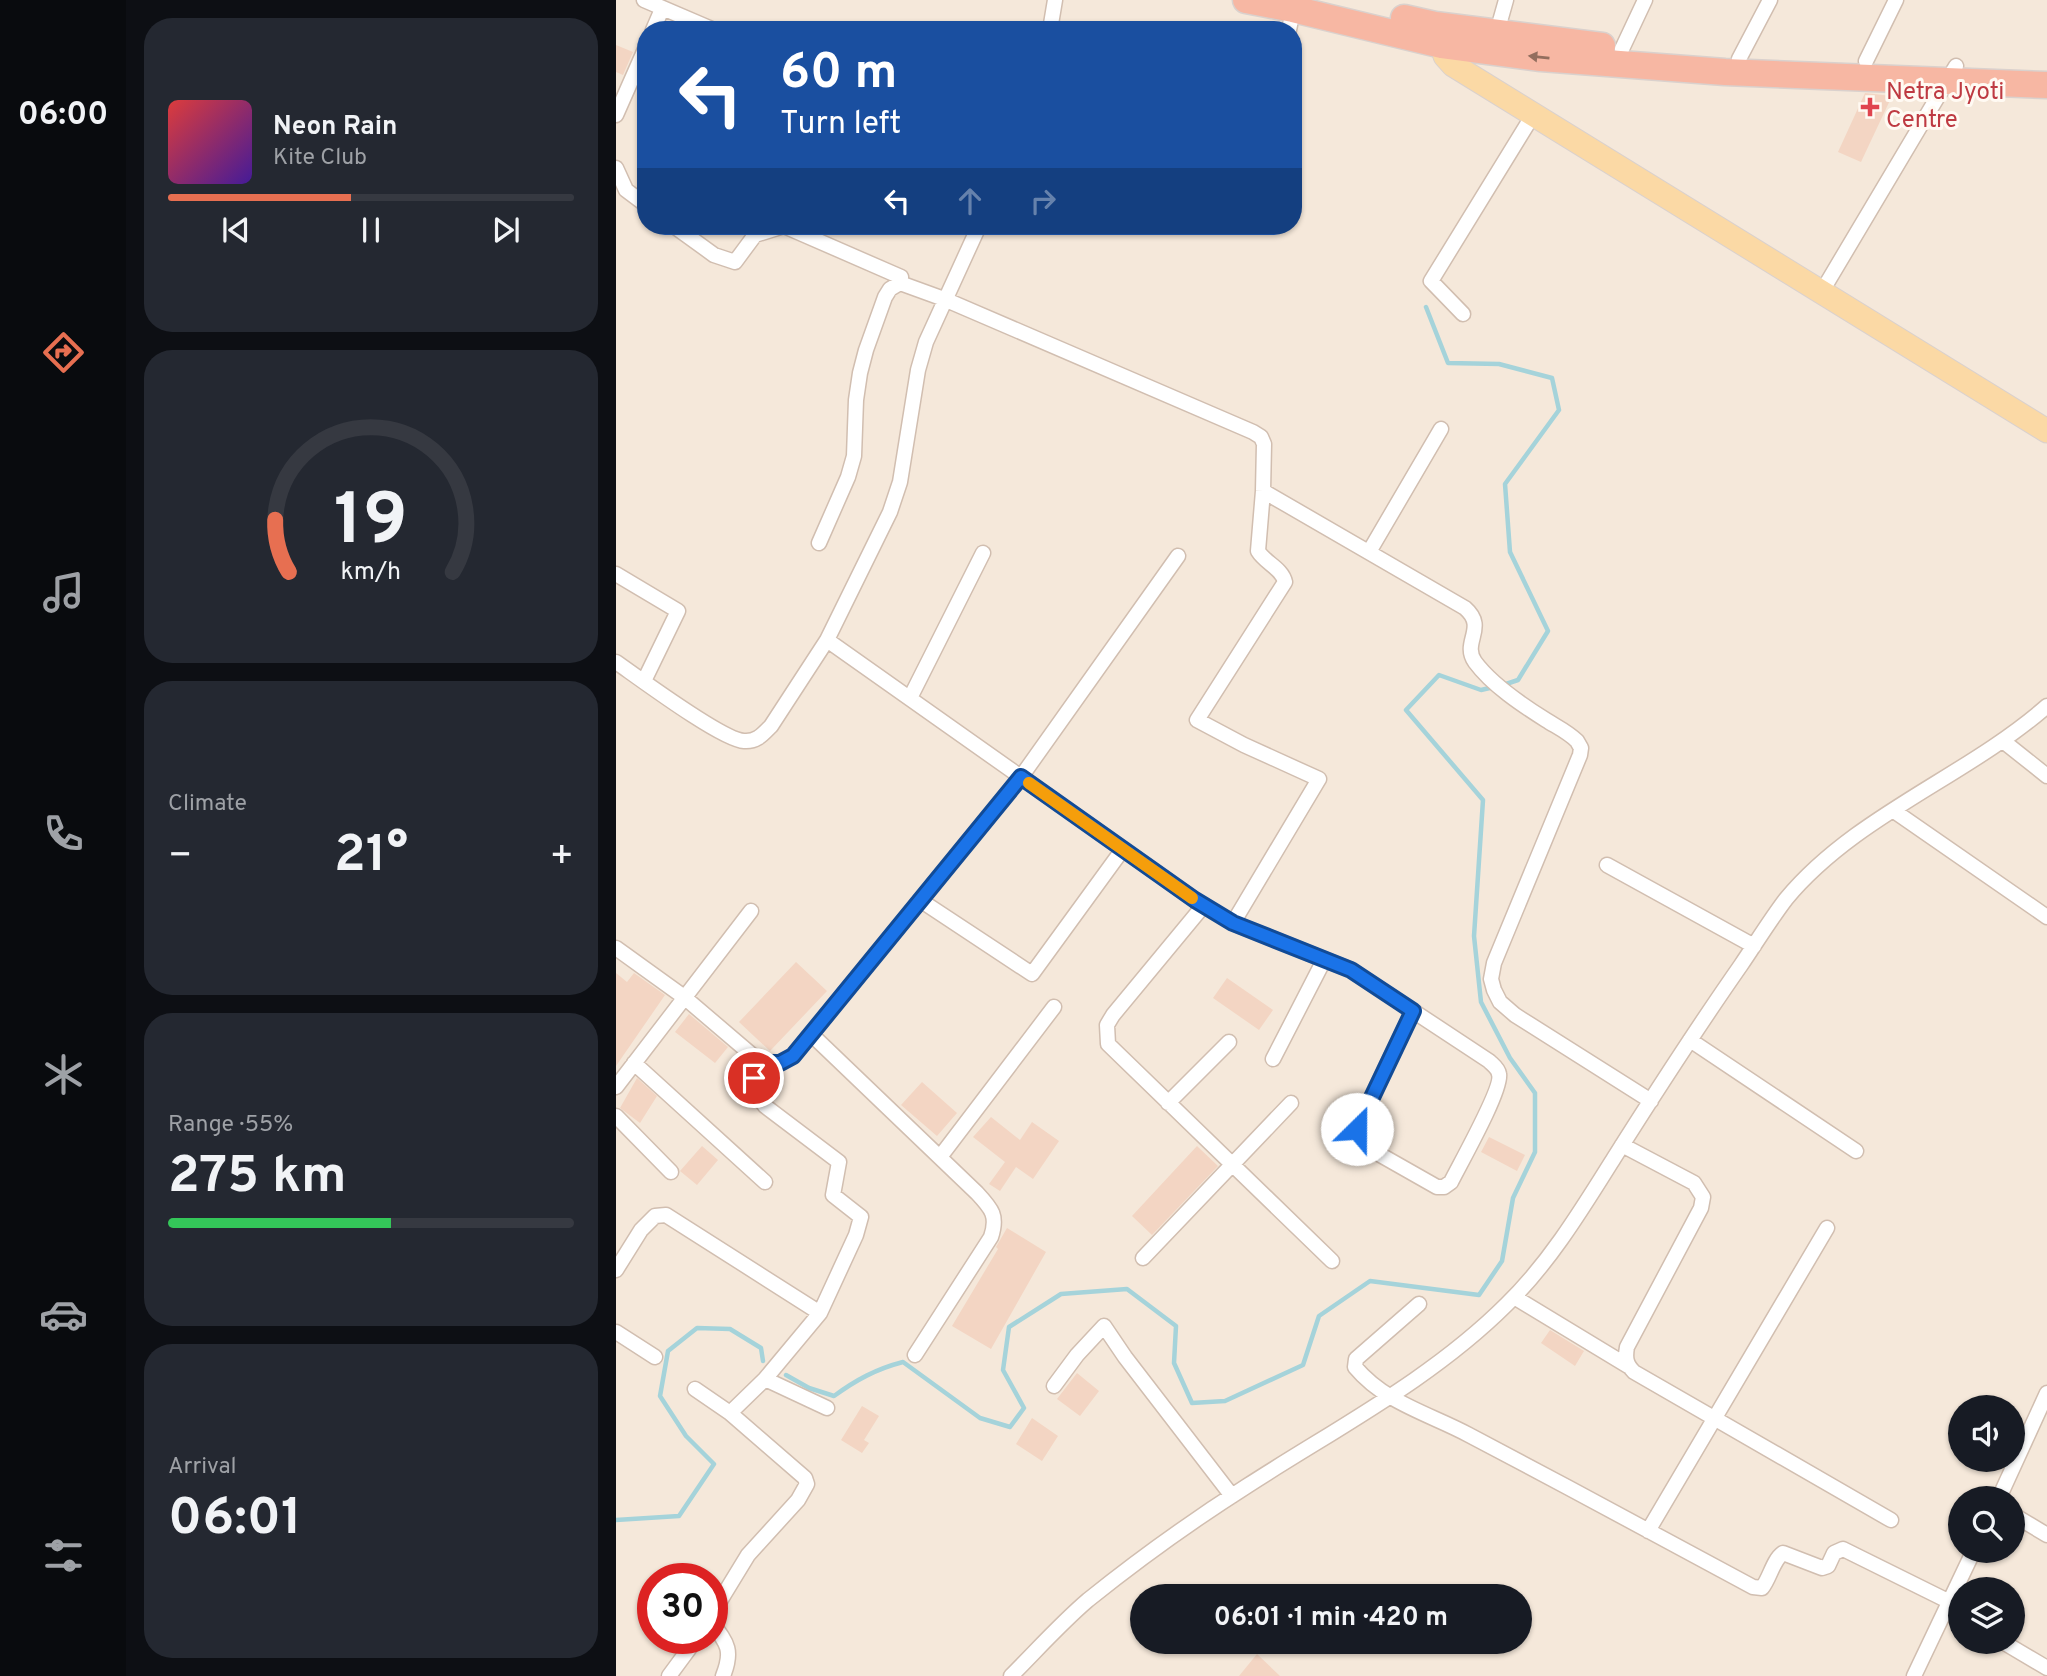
<!DOCTYPE html>
<html lang="en">
<head>
<meta charset="utf-8">
<style>
  :root { --surface:#171b24; --page:#242831; --text:#f1f3f6; --muted:#9ea1a6; --line:#363941; --accent:#e76f51 }
  body { margin:0; font-family:Overpass,sans-serif; background:var(--page); color:var(--text); height:100vh; display:flex; flex-direction:column; font-size:26px; white-space:nowrap }
  * { box-sizing:border-box; margin:0 }
  p { font-size:23px; color:var(--muted) }
  .icon { flex:none; width:38px; height:38px; fill:none; stroke:currentColor; stroke-width:2; stroke-linecap:round; stroke-linejoin:round }
  .map { position:relative; flex:1; overflow:hidden }
  .panel { display:flex; flex-direction:column; gap:18px; padding:18px; background:#0d0f14; width:490px }
  .panel>* { flex:none }
  .top-card { position:absolute; left:21px; top:21px; width:665px; height:214px; border-radius:28px; box-shadow:0 2px 5px #0004; background:#1a4fa0; color:#fff; overflow:hidden }
  .tools { position:absolute; left:1332px; top:1395px; display:grid; gap:14px }
  .tools a { display:grid; place-items:center; width:77px; height:77px; border-radius:50%; background:var(--surface); box-shadow:0 2px 5px #0004; font-size:35px }
  .speed { position:absolute; left:21px; top:1563px; display:flex; gap:14px; font-size:35px; font-weight:700; text-align:center }
  .speed>* { display:grid; place-content:center; width:91px; height:91px; border-radius:50%; background:var(--surface); box-shadow:0 2px 5px #0004; line-height:1 }
  .speed .limit { border:10px solid #d22; background:#fff; color:#111 }
  .pin { position:absolute; display:grid; place-items:center; width:60px; height:60px; color:#fff; margin:-30px; border:4px solid #fff; border-radius:50%; box-shadow:0 2px 7px #0007 }
  .me { position:absolute; width:77px; margin:-38px; rotate:23deg; stroke-linejoin:round; filter:drop-shadow(0 0 5px #0008) }
  .turn { display:flex; align-items:center; gap:24px; height:147px; padding:0 28px; font-size:32px }
  .turn .icon { width:91px; height:91px; stroke-width:2.5 }
  .turn b { display:block; font-size:49px; line-height:60px }
  .lanes { display:flex; align-items:center; height:66px; padding:0 28px; background:#0003; justify-content:center; gap:35px; direction:ltr }
  .lanes .off { opacity:.35 }
  .big { font-size:52px; font-weight:700; line-height:1.1 }
  .panel .card { flex:1; display:flex; flex-direction:column; justify-content:center; gap:10px; min-width:0; padding:0 24px; border-radius:28px; background:var(--page) }
  .panel .dial { align-items:center; gap:0 }
  .dial svg { height:182px; overflow:visible; fill:none; stroke:var(--line); stroke-width:7; stroke-linecap:round; text-anchor:middle }
  .dial text { fill:var(--text); stroke:none }
  .song { display:flex; align-items:center; gap:21px }
  .cover { width:84px; height:84px; border-radius:10px; background:linear-gradient(135deg,hsl(0 70% 55%),hsl(260 70% 35%)) }
  .played { height:7px; border-radius:4px; background:linear-gradient(90deg,var(--accent) 45%,var(--line) 45%) }
  .keys { display:flex; justify-content:space-around; direction:ltr }
  .heat { display:flex; justify-content:space-between; align-items:center; font-size:38px; direction:ltr }
  .charge { height:10px; border-radius:5px; background:linear-gradient(90deg,#34c759 55%,var(--line) 0) }
  .trip { position:absolute; left:514px; top:1584px; width:402px; height:70px; border-radius:35px; background:var(--surface); box-shadow:0 2px 5px #0004; font-weight:700; line-height:70px; text-align:center }
  main { display:flex; flex:1; min-height:0 }
  .tab-bar { display:flex; flex-direction:column; width:126px; justify-content:space-around; align-items:center; background:#090b0e; color:var(--muted) }
  .tab-bar .icon { width:49px; height:49px }
  .tab-bar .current { color:var(--accent) }
  .tab-bar b { font-size:32px; color:var(--text) }
  .map>svg:first-child { display:block }
</style>
</head>
<body>
<main>
<nav class="tab-bar">
<b>06:00</b>
<svg class="icon current" aria-label="directions" viewBox="0 0 24 24"><path d="M12 3l9 9-9 9-9-9zM9 14v-3h6M13 9l2 2-2 2"/></svg>
<svg class="icon" aria-label="music" viewBox="0 0 24 24"><path d="M9 18V5l10-2v13"/><circle cx="6" cy="18" r="3"/><circle cx="16" cy="16" r="3"/></svg>
<svg class="icon" aria-label="phone" viewBox="0 0 24 24"><path d="M5 4h4l2 5-3 2q2 4 5 5l2-3 5 2v4C11 20 4 13 5 4z"/></svg>
<svg class="icon" aria-label="climate" viewBox="0 0 24 24"><path d="M12 3v18M4 7l16 10M4 17L20 7"/></svg>
<svg class="icon" aria-label="car" viewBox="0 0 24 24"><path d="M5 17H2v-5l4-1 3-4h7l3 4 3 1v5h-3M9 17h6M6 11h13"/><circle cx="7" cy="17" r="2"/><circle cx="17" cy="17" r="2"/></svg>
<svg class="icon" aria-label="filters" viewBox="0 0 24 24"><path d="M4 7h16M4 17h16"/><circle cx="9" cy="7" r="2"/><circle cx="15" cy="17" r="2"/></svg>
</nav>
<section class="panel">
<div class="card">
<div class="song"><i class="cover"></i><div><b>Neon Rain</b><p>Kite Club</p></div></div>
<div class="played"></div>
<div class="keys"><svg class="icon" aria-label="previous" viewBox="0 0 24 24"><path d="M18 5L8 12l10 7zM5 5v14"/></svg><svg class="icon" aria-label="pause" viewBox="0 0 24 24"><path d="M8 5v14M16 5v14"/></svg><svg class="icon" aria-label="next" viewBox="0 0 24 24"><path d="M6 5l10 7-10 7zM19 5v14"/></svg></div>
</div>
<div class="card dial"><svg viewBox="0 0 100 80">
<path d="M14 69A42 42 0 1 1 86 69"/>
<path d="M14 69A42 42 0 0 1 8 46" stroke="#e76f51"/>
<text x="50" y="56" font-size="32" font-weight="700">19</text>
<text x="50" y="72" font-size="11">km/h</text>
</svg></div>
<div class="card"><p>Climate</p>
<div class="heat"><a>−</a><b class="big">21°</b><a>+</a></div>
</div>
<div class="card"><p>Range · 55%</p><b class="big">275 km</b><div class="charge"></div></div>
<div class="card"><p>Arrival</p><b class="big">06:01</b></div>
</section>
<div class="map">
<svg width="1431" height="1676" viewBox="0 0 1431 1676">
  <rect width="100%" height="100%" fill="#fdf6ec"/>
  <path fill="#f5e8da" fill-rule="evenodd" d="M0,0H1431V1676H0ZM30,30H677V226H30ZM1344,1407H1396V1460H1344ZM1344,1498H1396V1550H1344ZM37,1578H96V1638H37ZM1344,1589H1396V1642H1344ZM527,1596H905V1642H527Z"/>
  <g fill="none" stroke-linecap="round" stroke-linejoin="round">
    <path stroke="#a5d3da" stroke-width="4.5" d="M810,307L832,363L883,364L936,378L943,410L889,484L894,552L932,631L902,680L887,685
      M170,1375L193,1388L218,1396C240,1380 260,1369 287,1362L364,1418L394,1427L408,1408L387,1370L393,1327L445,1294L511,1289L560,1326L558,1363L576,1403L609,1401L687,1365L703,1316L754,1281L863,1295L886,1261L897,1198L919,1152V1093L894,1058L865,1002L858,936L867,800L790,710L823,675L865,690L878,687
      M0,1520L63,1516L98,1464L70,1436L44,1396L52,1351L81,1328L114,1329L145,1348L147,1361"/>
  </g>
  <path fill="#f3d5c3" d="M0,45L17,52L7,75L0,72Z
    M1249,93L1276,96L1245,162L1222,152Z
    M180,962L211,991L154,1051L123,1022Z
    M0,973L11,982L18,973L49,995L0,1066Z
    M611,978L657,1010L643,1030L597,998Z
    M73,1014L112,1047L99,1063L59,1032Z
    M21,1078L41,1096L24,1123L4,1108Z
    M306,1082L341,1113L321,1136L285,1105Z
    M375,1117L404,1140L416,1122L443,1141L417,1179L400,1167L384,1191L373,1184L389,1162L357,1137Z
    M873,1137L909,1155L901,1171L865,1152Z
    M86,1146L102,1160L81,1185L64,1171Z
    M581,1146L602,1166L536,1235L516,1216Z
    M391,1228L430,1252L375,1349L336,1326L382,1249L380,1247Z
    M934,1330L968,1351L959,1366L925,1343Z
    M461,1373L483,1391L464,1416L441,1399Z
    M246,1406L263,1416L248,1440L253,1443L246,1453L225,1440Z
    M416,1418L442,1436L426,1461L400,1444Z
    M641,1654L664,1676H623Z"/>
  <g fill="none" stroke-linecap="round" stroke-linejoin="round">
    <g stroke="#d1beb0" stroke-width="17">
      <path id="street" d="M28,0L98,30
        M37,30L46,9
        M434,30L439,0
        M673,30L678,5
        M881,32L890,0
        M1006,49L1029,0
        M1123,59L1154,0
        M1250,61L1280,0
        M0,115L30,47
        M0,168L10,190L30,205
        M58,226L98,255L119,262L139,235L168,226L285,277
        M363,226L310,342L302,370L284,482L274,512L211,640L579,900L617,923L735,970L873,1061C877,1065 882,1068 883,1074C887,1088 844,1164 835,1182L828,1187H821L754,1149C743,1141 740,1137 743,1123L797,1011
        M1205,293L1340,66
        M847,314L815,281L917,115
        M647,491L849,608C872,628 845,642 859,662C876,685 906,705 930,720C941,727 952,732 961,741L965,748L964,755L878,963L875,979L878,990L884,1002L899,1015L1035,1101
        M203,543L232,477L238,456L240,400L244,373L250,350L269,297L274,289L284,283L328,299L637,432L645,437L648,444L647,491L642,551C649,563 666,568 669,582L581,720L628,745L703,779L617,923
        M753,552L825,429
        M0,574L62,611L28,681
        M0,662C23,678 106,740 128,741C141,742 147,734 155,726L211,640
        M294,698L367,553
        M1387,741L1431,776
        M1278,811L1431,917
        M991,865L1138,946
        M304,900L416,974L507,849
        M588,905L497,1015L491,1025L492,1044L716,1261
        M0,948L68,997L143,1061L164,1063L177,1056L405,777L562,556
        M195,1034L361,1193C376,1209 382,1216 375,1237L299,1355
        M1074,1040L1240,1151
        M657,1059L708,960
        M18,1063L149,1182
        M0,1087L135,911
        M552,1103L613,1042
        M0,1116L55,1172
        M1006,1145L1078,1183L1087,1197L1085,1208L1011,1347C1009,1358 1010,1364 1018,1372L1275,1520
        M324,1157L438,1007
        M527,1258L675,1103
        M0,1270L25,1230L39,1216L50,1215L204,1313L240,1235L245,1217L217,1195L223,1162L149,1106L137,1090L138,1078L152,1063
        M898,1297L1012,1366
        M803,1304L740,1359L739,1367C769,1403 814,1414 853,1435C948,1485 1043,1536 1137,1587L1146,1588C1154,1578 1157,1560 1167,1553L1206,1568L1212,1566L1218,1553L1227,1549L1334,1602
        M0,1332L39,1357
        M149,1379L211,1408
        M438,1386L461,1355L488,1326L509,1357L616,1496
        M79,1389L114,1413L189,1478L191,1484L182,1500L132,1555L96,1614
        M114,1413L149,1379L204,1313
        M1383,1498L1431,1393
        M1396,1514L1431,1535
        M1032,1531L1211,1228
        M1330,1609L1344,1617
        M96,1623C112,1644 117,1651 107,1676
        M1387,1642L1431,1668
        M53,1676L81,1638
        M395,1676C420,1651 445,1623 472,1600C523,1559 576,1521 631,1486C719,1429 816,1379 891,1304C934,1262 966,1209 998,1158C1039,1093 1081,1028 1125,965C1140,943 1154,920 1170,899C1240,815 1350,777 1431,706
        M1298,1676L1358,1550"/>
    </g>
    <g stroke="#dad1cd" stroke-width="25">
      <path id="primary" d="M821,31L829,56L837,65L1431,431"/>
    </g>
    <g stroke="#dad1cd" stroke-width="29">
      <path id="highway" d="M630,0L677,9L826,45L925,58L1109,72L1431,85
        M788,18L819,25L986,46"/>
    </g>
    <use href="#street" stroke="#fff" stroke-width="14"/>
    <use href="#primary" stroke="#fbd9a5" stroke-width="23"/>
    <use href="#highway" stroke="#f7b7a3" stroke-width="26"/>
  </g>
  <defs><path id="oneway-solid" d="M-6-.8H1V-3.2L6.5 0L1 3.2V.8H-6Z" transform="scale(1.75)"/></defs>
  <use fill="#936e5e" href="#oneway-solid" transform="translate(923 57) rotate(-174)"/>
  <g fill="none" stroke-linecap="round" stroke-linejoin="round">
    <g stroke="#114b97" stroke-width="18">
      <path id="route" d="M138,1078L152,1063H164L177,1056L405,777L579,900L617,923L735,970L797,1011L741,1129"/>
    </g>
    <use href="#route" stroke="#1a73e8" stroke-width="12"/>
    <path stroke="#f59e0b" stroke-width="12" d="M413,783L576,898"/>
  </g>
  <path fill="#e0444e" stroke="#fffaf3" stroke-width="2.5" d="M1250.5 96.5h7v7h7v7h-7v7h-7v-7h-7v-7h7z"/>
  <g text-anchor="middle" dominant-baseline="central" stroke-width="6" stroke-linejoin="round" paint-order="stroke">
    <g font-size="24" fill="#be3a42" stroke="#fffaf3" text-anchor="start">
      <text x="1270" y="93">Netra Jyoti<tspan x="1270" dy="28">Centre</tspan></text>
    </g>
  </g>
</svg>
<div class="tools">
<a><svg class="icon" aria-label="sound" viewBox="0 0 24 24"><path d="M4 9h4l5-4v14l-5-4H4zM17 9q2 3 0 6"/></svg></a>
<a><svg class="icon" aria-label="search" viewBox="0 0 24 24"><circle cx="10" cy="10" r="6"/><path d="M15 15l6 6"/></svg></a>
<a><svg class="icon" aria-label="layers" viewBox="0 0 24 24"><path d="M12 4l9 5-9 5-9-5zM3 14l9 5 9-5"/></svg></a>
</div>
<div class="speed"><div class="limit">30</div></div>
<div class="pin" style="left:138px;top:1078px;background:#d93025"><svg class="icon" aria-label="arrive" viewBox="0 0 24 24"><path d="M6 21V4h12l-3 4 3 4H6"/></svg></div>
<svg class="me" style="left:741px;top:1129px" viewBox="-20 -20 40 40"><circle r="19" fill="#fff"/><path d="M0-13L10 11 0 6-10 11z" fill="#1a73e8"/></svg>
<div class="trip">06:01 · 1 min · 420 m</div>
<div class="top-card">
<div class="turn"><svg class="icon" aria-label="left" viewBox="0 0 24 24"><path d="M17 20v-9H6M10 6l-5 5 5 5"/></svg><div><b>60 m</b>Turn left</div></div>
<div class="lanes"><svg class="icon" aria-label="left" viewBox="0 0 24 24"><path d="M17 20v-9H6M10 6l-5 5 5 5"/></svg><svg class="icon off" aria-label="ahead" viewBox="0 0 24 24"><path d="M12 20V5M6 11l6-6 6 6"/></svg><svg class="icon off" aria-label="right" viewBox="0 0 24 24"><path d="M7 20v-9h11M14 6l5 5-5 5"/></svg></div>
</div>
</div>
</main>
</body>
</html>
